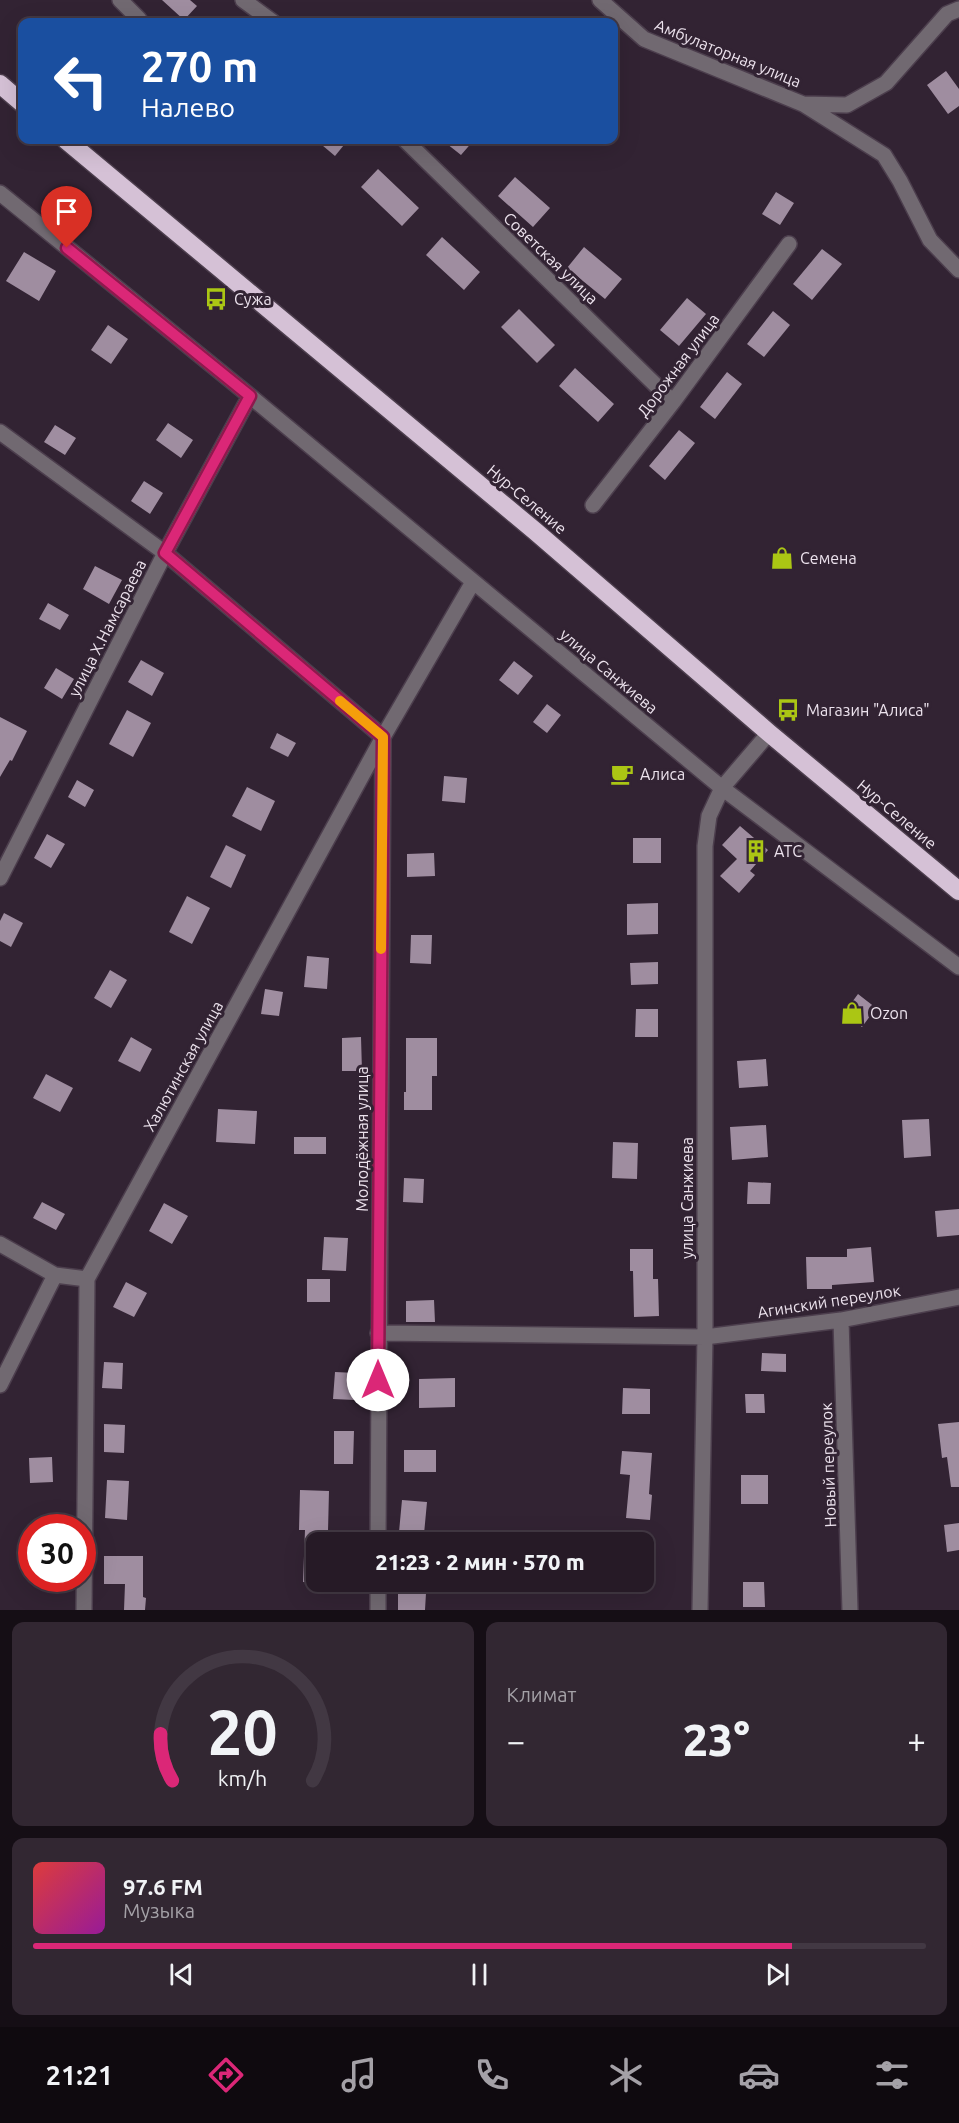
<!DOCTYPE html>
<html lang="ru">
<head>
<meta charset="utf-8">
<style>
  :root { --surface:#261a26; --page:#322732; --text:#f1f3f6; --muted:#a4a1a7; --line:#423843; --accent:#db2777 }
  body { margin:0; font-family:Ubuntu,sans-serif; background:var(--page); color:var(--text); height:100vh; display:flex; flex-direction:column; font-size:22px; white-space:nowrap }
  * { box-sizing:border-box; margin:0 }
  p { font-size:20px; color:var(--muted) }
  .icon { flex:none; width:33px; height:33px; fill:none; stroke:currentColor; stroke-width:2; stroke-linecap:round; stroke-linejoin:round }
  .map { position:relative; height:1610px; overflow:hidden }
  .drawer { display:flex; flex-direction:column; gap:12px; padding:12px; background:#150e15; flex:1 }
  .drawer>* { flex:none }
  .guide { position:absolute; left:18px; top:18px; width:600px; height:126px; border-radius:12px; box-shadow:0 6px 24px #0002,0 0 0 2px var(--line); background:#1a4fa0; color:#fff; overflow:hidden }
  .speed { position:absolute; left:18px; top:1514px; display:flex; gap:12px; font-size:30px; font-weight:700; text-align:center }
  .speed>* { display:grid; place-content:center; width:78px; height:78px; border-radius:50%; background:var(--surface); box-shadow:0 6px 24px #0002,0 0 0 2px var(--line); line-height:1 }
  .speed .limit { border:9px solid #d22; background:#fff; color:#111 }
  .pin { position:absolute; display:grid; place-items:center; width:51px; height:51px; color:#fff; margin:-62px -26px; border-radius:50% 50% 50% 0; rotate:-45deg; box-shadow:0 0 6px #0007 }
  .pin .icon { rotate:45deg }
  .me { position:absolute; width:66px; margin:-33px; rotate:0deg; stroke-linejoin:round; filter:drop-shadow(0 0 4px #0008) }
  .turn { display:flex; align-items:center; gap:21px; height:126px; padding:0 24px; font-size:27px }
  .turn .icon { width:78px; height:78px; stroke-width:2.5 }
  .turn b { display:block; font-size:42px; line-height:51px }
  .big { font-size:45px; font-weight:800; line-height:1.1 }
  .drawer .card { flex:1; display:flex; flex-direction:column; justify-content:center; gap:9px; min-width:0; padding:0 21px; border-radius:12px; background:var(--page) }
  .drawer .dial { align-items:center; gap:0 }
  .dial svg { height:156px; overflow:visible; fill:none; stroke:var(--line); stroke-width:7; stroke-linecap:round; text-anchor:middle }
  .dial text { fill:var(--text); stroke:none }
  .song { display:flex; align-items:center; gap:18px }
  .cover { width:72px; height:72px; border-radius:9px; background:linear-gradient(135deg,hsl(0 70% 55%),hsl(300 70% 35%)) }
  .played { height:6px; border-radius:3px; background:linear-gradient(90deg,var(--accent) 85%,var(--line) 85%) }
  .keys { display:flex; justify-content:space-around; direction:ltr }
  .heat { display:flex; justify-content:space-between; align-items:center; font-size:33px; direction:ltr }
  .drawer .tiles { flex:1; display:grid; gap:12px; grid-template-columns:1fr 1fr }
  .card:last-child { grid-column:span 2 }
  .trip { position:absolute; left:306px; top:1532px; width:348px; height:60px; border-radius:12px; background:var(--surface); box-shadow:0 6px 24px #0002,0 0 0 2px var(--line); font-weight:800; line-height:60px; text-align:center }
  .tabs { display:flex; height:96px; justify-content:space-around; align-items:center; background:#0f0a0f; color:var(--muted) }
  .tabs .icon { width:42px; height:42px }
  .tabs .active { color:var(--accent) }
  .tabs b { font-size:27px; color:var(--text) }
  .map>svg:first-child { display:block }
</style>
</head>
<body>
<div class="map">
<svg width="959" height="1610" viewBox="0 0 959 1610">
  <rect width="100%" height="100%" fill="#322333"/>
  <path fill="#9f8da0" d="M162,0H190L197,6L184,20Z
    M946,71L959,89V106L948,114L927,85Z
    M316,140H348L335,156Z
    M442,140H474L461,155Z
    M378,169L419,208L402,226L361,187Z
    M515,177L550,208L533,227L498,196Z
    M776,192L794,203L780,225L762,214Z
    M442,237L480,272L464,290L426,255Z
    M584,247L622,279L605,299L567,268Z
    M822,249L842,264L812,300L793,284Z
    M24,252L56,271L39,301L6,281Z
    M687,298L706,314L679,346L660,330Z
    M519,309L555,345L537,363L501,327Z
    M773,311L790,325L764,357L747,344Z
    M108,325L128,339L111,364L91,350Z
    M575,368L614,404L598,422L559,386Z
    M727,372L742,384L715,419L700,407Z
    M168,423L193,440L181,458L156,440Z
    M55,425L76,438L65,455L44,442Z
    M679,430L695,443L665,480L649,466Z
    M144,481L163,493L150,514L131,501Z
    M95,566L122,580L109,604L83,589Z
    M48,603L69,615L60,630L39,619Z
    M141,660L164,673L152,696L128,682Z
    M514,661L533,676L518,695L499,680Z
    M56,668L74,679L62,699L44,688Z
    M547,704L561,715L547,733L533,722Z
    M127,710L151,723L133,757L109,744Z
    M0,717L27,731L12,761L10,760L0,777Z
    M277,733L296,743L288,757L270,748Z
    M444,776L467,778L465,803L442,801Z
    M77,780L94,790L85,807L68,797Z
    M247,787L275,801L261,831L232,816Z
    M740,826L768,850L750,871L755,875L739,893L720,876L737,859L722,845Z
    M47,834L65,844L51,868L34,858Z
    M633,838H661V863H633Z
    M226,845L246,855L231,888L210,877Z
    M434,853L435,876L407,877V854Z
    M187,896L210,908L192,944L169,932Z
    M658,903V934L627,935V904Z
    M4,913L23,923L11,947L0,941V921Z
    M411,935H432L431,964L410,963Z
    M307,956L329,958L327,989L304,987Z
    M658,962V984L631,985L630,963Z
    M110,970L127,980L111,1008L94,998Z
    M265,989L283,992L279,1016L261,1014Z
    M858,994L876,1008L862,1027L844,1013Z
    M636,1009H658V1037H635Z
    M131,1037L152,1049L140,1072L118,1061Z
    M361,1037L362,1071H342V1038Z
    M406,1038H437V1076H432V1110H404V1092H406Z
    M766,1059L768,1086L739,1088L737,1061Z
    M46,1074L73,1088L60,1112L33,1098Z
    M218,1109L257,1111L255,1144L216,1142Z
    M929,1119L931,1156L904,1158L902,1120Z
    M766,1125L768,1157L732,1160L730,1127Z
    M294,1137H326V1154H294Z
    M613,1142L638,1143L637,1179L612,1178Z
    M404,1178L424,1179L423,1203L403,1202Z
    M748,1182L771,1183L770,1204H747Z
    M42,1202L65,1214L56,1230L33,1218Z
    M164,1203L188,1216L172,1244L149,1231Z
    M959,1209V1235L937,1237L935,1211Z
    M324,1237L348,1238L346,1271L322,1270Z
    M871,1247L874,1282L832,1285V1289H807L806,1257H847V1249Z
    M630,1249H653V1279H658L659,1316L634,1317L633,1271H630Z
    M307,1279H330V1302H307Z
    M126,1282L147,1293L134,1317L113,1307Z
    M434,1300L435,1322H406V1301Z
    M762,1353L786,1354V1372L761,1371Z
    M104,1362L123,1363L122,1389L102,1388Z
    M335,1372L356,1373L355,1400L333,1399Z
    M455,1378V1407L419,1408V1379Z
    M623,1388L650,1389V1414H622Z
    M745,1394H764L765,1413H746Z
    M959,1422V1487H951L947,1457L942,1458L938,1424Z
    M104,1424L125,1425L124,1453L104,1452Z
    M334,1431H354L353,1464H334Z
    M404,1450H436V1472H404Z
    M622,1451L652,1453L649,1494L652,1495L650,1520L626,1518L630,1475L620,1474Z
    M52,1457L53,1482L30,1483L29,1458Z
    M741,1475H768V1504H741Z
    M107,1480L129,1481L127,1520L105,1518Z
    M300,1490L329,1491L328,1531H316V1583L303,1582L305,1530H299Z
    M402,1500L427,1502L424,1534L399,1532Z
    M959,1523V1550L947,1552L944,1525Z
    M104,1556H143V1597L146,1598L145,1610H124L125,1584H104Z
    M743,1582H764L765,1607H743Z
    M398,1593H426L425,1610H398Z"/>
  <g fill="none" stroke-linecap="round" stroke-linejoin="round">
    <g stroke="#4c3e4d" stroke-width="18">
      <path id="minor" d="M120,0L139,19
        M243,0L273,22
        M600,0L644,39L803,104L847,105L886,83L947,14L959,9
        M803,104L884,155L900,181L930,240L959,270
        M405,140L673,402
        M0,193L250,396L722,788L959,967
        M0,432L165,553L383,737L378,1542
        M593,505L673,402L789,244
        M0,878L165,553L250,396
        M0,1244L55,1275L87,1279
        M841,1320L850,1610
        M378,1333L705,1337L841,1320L959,1297
        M0,1385L55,1275
        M84,1610L87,1279L383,737L473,582
        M378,1610V1581
        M700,1610L705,1337V846L709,816L722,788L769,733"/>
    </g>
    <g stroke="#4c3e4d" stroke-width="21">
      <path id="highway" d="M0,84L22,103
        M66,140L535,531L769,733L959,891"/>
    </g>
    <use href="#minor" stroke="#716971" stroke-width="15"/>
    <use href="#highway" stroke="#d5c1d6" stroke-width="18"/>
  </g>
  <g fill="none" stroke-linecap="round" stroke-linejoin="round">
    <g stroke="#8e194d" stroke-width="15">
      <path id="route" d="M67,248L250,396L165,553L383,737L378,1380"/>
    </g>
    <use href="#route" stroke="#db2777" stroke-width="10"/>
    <path stroke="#f59e0b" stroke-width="10" d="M340,701L383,737L381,949"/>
  </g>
  <defs>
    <g id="bus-bare" transform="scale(1.8)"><path d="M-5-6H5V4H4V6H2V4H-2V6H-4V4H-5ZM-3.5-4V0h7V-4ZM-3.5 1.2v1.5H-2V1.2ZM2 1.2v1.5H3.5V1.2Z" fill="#abc614" stroke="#322333" stroke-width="2.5" paint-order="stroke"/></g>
    <g id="shop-bare" transform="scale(1.8)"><path d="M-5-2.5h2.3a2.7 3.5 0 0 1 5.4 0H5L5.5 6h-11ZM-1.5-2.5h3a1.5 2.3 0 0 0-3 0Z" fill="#abc614" stroke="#322333" stroke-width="2.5" paint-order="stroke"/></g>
    <g id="cafe-bare" transform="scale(1.8)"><path d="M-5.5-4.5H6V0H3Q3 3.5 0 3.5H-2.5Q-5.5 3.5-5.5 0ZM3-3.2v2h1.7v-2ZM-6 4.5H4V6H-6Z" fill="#abc614" stroke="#322333" stroke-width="2.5" paint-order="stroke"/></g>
    <g id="building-bare" transform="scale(1.8)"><path d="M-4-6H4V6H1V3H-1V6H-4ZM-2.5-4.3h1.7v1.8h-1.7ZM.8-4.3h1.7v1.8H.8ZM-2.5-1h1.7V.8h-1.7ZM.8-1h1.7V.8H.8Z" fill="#abc614" stroke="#322333" stroke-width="2.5" paint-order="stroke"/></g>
  </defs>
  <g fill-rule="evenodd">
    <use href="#bus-bare" x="216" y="299"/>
    <use href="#shop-bare" x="782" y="558"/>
    <use href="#bus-bare" x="788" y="710"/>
    <use href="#cafe-bare" x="622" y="774"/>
    <use href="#building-bare" x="756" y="851"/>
    <use href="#shop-bare" x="852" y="1013"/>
  </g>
  <g text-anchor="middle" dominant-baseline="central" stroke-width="6" stroke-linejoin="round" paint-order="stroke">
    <g font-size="16" fill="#ece2ed" stroke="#322333">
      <text transform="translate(728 53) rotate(22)">Амбулаторная улица</text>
      <text transform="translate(551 258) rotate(44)">Советская улица</text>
      <text transform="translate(678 365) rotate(-53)">Дорожная улица</text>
      <text transform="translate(527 499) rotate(40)">Нур-Селение</text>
      <text transform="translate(107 628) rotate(-63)">улица Х.Намсараева</text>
      <text transform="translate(609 671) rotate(40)">улица Санжиева</text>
      <text transform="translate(897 814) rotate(40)">Нур-Селение</text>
      <text transform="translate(183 1066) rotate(-61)">Халютинская улица</text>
      <text transform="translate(362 1139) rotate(-90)">Молодёжная улица</text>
      <text transform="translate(687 1198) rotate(-90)">улица Санжиева</text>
      <text transform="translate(829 1301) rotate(-9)">Агинский переулок</text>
      <text transform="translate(828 1465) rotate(-92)">Новый переулок</text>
    </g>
    <g font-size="16" fill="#ece2ed" stroke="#322333" text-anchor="start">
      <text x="234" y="299">Сужа</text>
      <text x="800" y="558">Семена</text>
      <text x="806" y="710">Магазин "Алиса"</text>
      <text x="640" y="774">Алиса</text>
      <text x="774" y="851">АТС</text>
      <text x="870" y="1013">Ozon</text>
    </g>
  </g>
</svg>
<div class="speed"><div class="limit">30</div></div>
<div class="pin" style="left:67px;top:248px;background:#d93025"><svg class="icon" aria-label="arrive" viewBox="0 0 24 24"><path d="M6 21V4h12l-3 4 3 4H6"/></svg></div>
<svg class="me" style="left:378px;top:1380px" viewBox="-20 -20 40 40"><circle r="19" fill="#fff"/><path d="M0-13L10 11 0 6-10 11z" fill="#db2777"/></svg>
<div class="trip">21:23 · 2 мин · 570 m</div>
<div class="guide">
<div class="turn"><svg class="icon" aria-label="left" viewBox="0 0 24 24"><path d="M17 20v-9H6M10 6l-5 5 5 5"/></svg><div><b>270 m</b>Налево</div></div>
</div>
</div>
<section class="drawer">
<div class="tiles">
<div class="card dial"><svg viewBox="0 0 100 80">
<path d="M14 69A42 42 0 1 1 86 69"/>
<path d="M14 69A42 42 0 0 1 8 45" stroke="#db2777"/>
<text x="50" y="56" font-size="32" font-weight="700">20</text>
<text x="50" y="72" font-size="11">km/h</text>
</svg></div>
<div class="card"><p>Климат</p>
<div class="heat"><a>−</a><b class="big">23°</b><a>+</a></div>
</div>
<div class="card">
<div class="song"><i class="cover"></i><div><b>97.6 FM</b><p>Музыка</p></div></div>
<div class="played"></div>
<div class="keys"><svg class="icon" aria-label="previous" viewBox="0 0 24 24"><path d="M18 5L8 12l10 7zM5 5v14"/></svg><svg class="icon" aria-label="pause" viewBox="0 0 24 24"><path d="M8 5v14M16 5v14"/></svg><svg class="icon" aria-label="next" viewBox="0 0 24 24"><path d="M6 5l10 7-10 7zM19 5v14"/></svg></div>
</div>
</div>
</section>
<nav class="tabs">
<b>21:21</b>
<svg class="icon active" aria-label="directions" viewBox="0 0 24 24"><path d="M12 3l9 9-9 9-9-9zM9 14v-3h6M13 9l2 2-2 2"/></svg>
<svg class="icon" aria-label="music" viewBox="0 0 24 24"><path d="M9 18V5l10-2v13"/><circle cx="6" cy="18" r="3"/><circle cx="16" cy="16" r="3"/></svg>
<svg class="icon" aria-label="phone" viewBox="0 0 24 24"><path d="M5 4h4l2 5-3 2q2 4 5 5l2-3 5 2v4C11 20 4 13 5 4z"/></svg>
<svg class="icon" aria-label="climate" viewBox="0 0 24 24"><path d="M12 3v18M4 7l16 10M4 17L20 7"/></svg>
<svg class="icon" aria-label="car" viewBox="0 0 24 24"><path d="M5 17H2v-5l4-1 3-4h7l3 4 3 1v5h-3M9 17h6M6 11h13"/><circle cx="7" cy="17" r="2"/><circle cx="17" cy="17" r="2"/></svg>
<svg class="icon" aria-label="filters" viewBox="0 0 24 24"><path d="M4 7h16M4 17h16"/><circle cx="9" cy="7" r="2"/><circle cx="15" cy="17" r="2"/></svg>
</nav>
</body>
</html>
